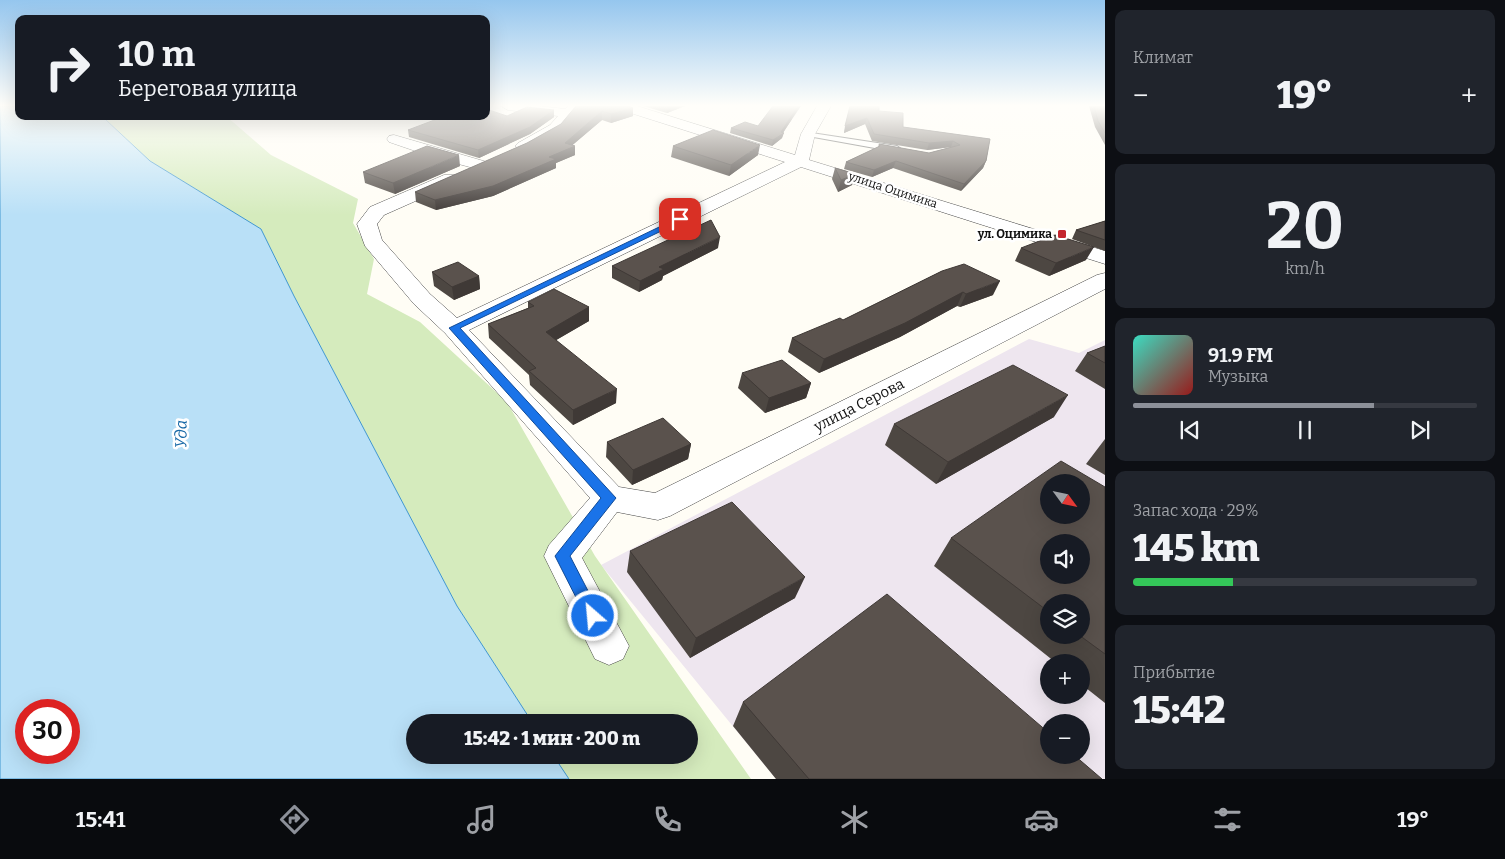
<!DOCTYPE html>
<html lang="ru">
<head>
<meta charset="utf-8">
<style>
  :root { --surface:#171b24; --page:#20242c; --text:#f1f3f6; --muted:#9ea1a6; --line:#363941; --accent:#8c9099 }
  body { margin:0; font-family:Bitter,serif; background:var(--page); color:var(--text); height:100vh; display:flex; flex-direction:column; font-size:19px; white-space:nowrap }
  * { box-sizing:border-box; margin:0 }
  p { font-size:16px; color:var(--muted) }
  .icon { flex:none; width:28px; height:28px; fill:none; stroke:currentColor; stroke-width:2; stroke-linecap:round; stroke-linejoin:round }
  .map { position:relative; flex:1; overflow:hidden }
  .side { display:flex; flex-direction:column; gap:10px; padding:10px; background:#0d0f14; width:400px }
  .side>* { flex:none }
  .hud { position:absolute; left:15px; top:15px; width:475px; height:105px; border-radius:10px; box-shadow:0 5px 20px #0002; background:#171b24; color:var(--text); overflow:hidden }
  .needle { width:32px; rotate:123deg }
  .controls { position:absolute; left:1040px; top:474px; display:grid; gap:10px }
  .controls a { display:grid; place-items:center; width:50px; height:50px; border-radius:50%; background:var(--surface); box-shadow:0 5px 20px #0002; font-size:25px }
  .speed { position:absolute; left:15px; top:699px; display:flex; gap:10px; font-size:25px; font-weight:700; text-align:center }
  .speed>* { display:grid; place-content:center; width:65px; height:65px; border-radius:50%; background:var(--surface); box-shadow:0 5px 20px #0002; line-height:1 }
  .speed .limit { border:8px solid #d22; background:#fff; color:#111 }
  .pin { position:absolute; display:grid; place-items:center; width:42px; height:42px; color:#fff; margin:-21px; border-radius:10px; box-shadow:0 2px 8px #0006 }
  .me { position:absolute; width:55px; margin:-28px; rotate:333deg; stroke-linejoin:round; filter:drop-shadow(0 0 4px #0008) }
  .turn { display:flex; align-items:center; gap:18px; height:105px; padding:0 20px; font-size:22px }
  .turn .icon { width:65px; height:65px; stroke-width:2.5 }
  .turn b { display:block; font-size:35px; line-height:42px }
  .big { font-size:38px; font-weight:800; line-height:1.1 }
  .side .card { flex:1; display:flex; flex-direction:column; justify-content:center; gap:8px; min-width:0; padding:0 18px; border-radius:10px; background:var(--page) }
  .side .dial { align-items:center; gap:0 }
  .dial b { font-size:65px; line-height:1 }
  .song { display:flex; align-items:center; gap:15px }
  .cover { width:60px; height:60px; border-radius:8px; background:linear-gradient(135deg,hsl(170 70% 55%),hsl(0 70% 35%)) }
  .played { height:5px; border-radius:2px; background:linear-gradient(90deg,var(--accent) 70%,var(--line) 70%) }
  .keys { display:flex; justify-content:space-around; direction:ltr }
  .heat { display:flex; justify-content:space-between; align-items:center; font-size:28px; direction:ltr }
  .charge { height:8px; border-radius:4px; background:linear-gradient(90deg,#34c759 29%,var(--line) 0) }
  .trip { position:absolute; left:406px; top:714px; width:292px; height:50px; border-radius:25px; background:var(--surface); box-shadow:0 5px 20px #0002; font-weight:800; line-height:50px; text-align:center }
  .dock { display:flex; height:80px; justify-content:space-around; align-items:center; background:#090b0e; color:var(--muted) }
  .dock .icon { width:35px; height:35px }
  .dock .active { color:var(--accent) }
  .dock b { font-size:22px; color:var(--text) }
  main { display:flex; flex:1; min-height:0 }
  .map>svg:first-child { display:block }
</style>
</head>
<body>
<main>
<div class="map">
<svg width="1105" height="779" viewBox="0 0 1105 779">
  <rect width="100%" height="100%" fill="#fffdf5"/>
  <path fill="#eee6ef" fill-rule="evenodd" d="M1029,339L1079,353L1105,340V779H776L601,565ZM1049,482H1081V515H1049ZM1049,542H1081V575H1049ZM1049,602H1081V635H1049ZM1049,662H1081V695H1049ZM1049,722H1081V755H1049Z"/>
  <path fill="#d5ebbd" d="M106,116H226L271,155L358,199L353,223L374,259L367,294L420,322L507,402L595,556L751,779H569L553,755H690V722H532L457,606L294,296L261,229L150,161L106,120Z"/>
  <path fill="#b9e0f7" stroke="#3f96cf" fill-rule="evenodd" d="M0,106H19V116H106V120L150,161L261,229L294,296L457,606L532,722H415V755H553L569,779H0ZM26,710H69V752H26Z"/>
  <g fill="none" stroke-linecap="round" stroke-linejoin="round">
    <g stroke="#444" stroke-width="2">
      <path id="lane" d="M805,132L897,146L901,149L897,152L808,136H805Z"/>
    </g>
    <g stroke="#444" stroke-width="1">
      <path id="street" d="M501,106H539L565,109L568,106H582L560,131L523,151L515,146L518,143L550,125L558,116L508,110Z
        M616,106H637L795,155L801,134L817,106H831L815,134L809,160L1105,251V264L801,167L469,330L619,487L655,493L1097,275L1105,273V289L670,516L658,520L617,512L582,558L629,646L623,659L609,665L595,659L544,556L549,545L590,498L445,333L414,304L365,246L357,224L370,207L444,175H456L458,179L456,183L384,215L377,224L382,240L430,294L457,318L785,162L618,109Z
        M394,135L487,162L489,165L481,170L436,158L389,142L387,139L389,136Z"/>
    </g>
    <use href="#lane" fill="#fff" fill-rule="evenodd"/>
    <use href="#street" fill="#fff" fill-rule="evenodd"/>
  </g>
  <path fill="#4d4742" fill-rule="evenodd" d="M576,106L633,108V116L611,123L602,120L572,145L575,155L556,163V168L493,196L436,210L416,202L415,192L527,143L561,124Z
    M643,106H685L667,113Z
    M850,106L879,111L903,127L990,139L986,161L983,168L961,191L893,168L872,177L844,169L846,162L878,147L879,144L929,153L951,147L927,150L872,141L865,124L844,133Z
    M1089,106H1105V145L1095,127Z
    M343,116H368L352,119Z
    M507,116L554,117L530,134L479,158L409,137L408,130Z
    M792,119L783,133L782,138L772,146L730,133L731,128L758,126Z
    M673,146L758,155L729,176L671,157Z
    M460,166L395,194L365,183L363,172Z
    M835,168L856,174L852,185L838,192L832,179Z
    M1105,221V251L1072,239L1076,230Z
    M718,248L663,276L662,280L639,292L612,278V266Z
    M1021,248L1086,260L1049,276L1015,261Z
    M942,271L993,295L960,307L957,306L900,337L819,373L788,352L792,338L843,320Z
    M432,272L479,276L480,289L454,300L434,286Z
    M528,302L589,307V321L556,340L616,403L573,425L530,385L529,375L489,338L488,324L528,308Z
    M1105,346V389L1075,371L1087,353Z
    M742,373L811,383L806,398L765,413L738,388Z
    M1054,417L936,484L885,445L894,424Z
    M1105,439V475L1086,464Z
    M607,442L691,444L688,459L632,485L606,457Z
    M1105,487V703L1081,684V662H1055L934,566L951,538ZM1049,602L1081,635H1049Z
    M630,551L795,598L690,658L627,572Z
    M743,702L1102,779H776L733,726Z"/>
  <path fill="#3f3936" d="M668,106H685L667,113Z
    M798,106H801L782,134L784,133L782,138L772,146L773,140Z
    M633,108V116L611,123V114Z
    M554,110V117L530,134L479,158L478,150Z
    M602,111V120L568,149L575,146V155L556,163V168L493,196L436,210L435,200L549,157Z
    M351,116H368L352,119Z
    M867,118L865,124L844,133L845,126Z
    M953,141L951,147L927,150L929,143Z
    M760,145L758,155L729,176L731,165Z
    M459,155L460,166L395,194L393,183Z
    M896,161L893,168L872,177L874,170Z
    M986,161L983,168L961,191L964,184Z
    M856,174L852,185L838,192L841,180Z
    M720,237L718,248L663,276L662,280L639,292L640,281L659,267Z
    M1094,247L1086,260L1049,276L1056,263Z
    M479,276L480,289L454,300L452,287Z
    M1000,281L993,295L960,307L966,294Z
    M963,292L957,306L900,337L819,373L824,359Z
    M589,307V321L546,346V332Z
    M811,383L806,398L765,413L769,398Z
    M617,389L616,403L573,425V410Z
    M1068,395L1054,417L936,484L948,462Z
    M691,444L688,459L632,485L633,470Z
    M805,577L795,598L690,658L696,638Z"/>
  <path fill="#5a524d" stroke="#3f3936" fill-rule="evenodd" d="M576,106H628L633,108L611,114L602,111L565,143L575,146L549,157L556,159L493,186L435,200L415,192L527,143L561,124Z
    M773,106H798L781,132L784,133L773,140L731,128L745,122L758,126Z
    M850,106H879V111L903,113V127L990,139L986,161L964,184L896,161L874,170L846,162L880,146L879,144L929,153L960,145L953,141L929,143L874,134L867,118L845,126Z
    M1094,106H1105V133L1098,121Z
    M527,107L554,110L530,127L478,150L408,130L445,116H486V109L507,116Z
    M713,130L760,145L731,165L673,146Z
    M427,146L459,155L393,183L363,172Z
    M835,168L856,174L841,180Z
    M711,220L720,237L659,267L664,269L640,281L612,266Z
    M1105,221V240L1076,230Z
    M1055,235L1094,247L1056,263L1021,248Z
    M458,262L479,276L452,287L432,272Z
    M964,264L1000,281L966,294L963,292L905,323L824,359L792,338L840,318L843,320L942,271Z
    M554,289L589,307L546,332L617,389L573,410L529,371L536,368L488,324L534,306L528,302Z
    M1105,346V363L1087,353Z
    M782,360L811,383L769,398L742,373Z
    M1013,365L1068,395L948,462L894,424Z
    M663,418L691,444L633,470L607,442Z
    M1061,461L1105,487V654L1079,635H1081V602H1049V612L951,538ZM1049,482H1081V515H1049ZM1049,542H1081V575H1049Z
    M732,502L805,577L696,638L630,551Z
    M887,594L1049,733V755H1074L1102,779H809L743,702Z"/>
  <linearGradient id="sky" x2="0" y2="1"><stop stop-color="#95c6ee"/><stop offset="0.49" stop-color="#fffefa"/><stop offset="1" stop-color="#fffefa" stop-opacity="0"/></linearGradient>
  <rect width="1105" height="215" fill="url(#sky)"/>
  <path fill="#1a73e8" stroke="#114b97" d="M680,217L682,218V221L460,328L616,498L570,556L601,616L599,621L593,623L588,621L555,556L601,498L449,328Z"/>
  <rect fill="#c4262e" stroke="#fff" stroke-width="2" x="1057" y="229" width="10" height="10" rx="2.5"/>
  <g text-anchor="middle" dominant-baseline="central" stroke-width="5" stroke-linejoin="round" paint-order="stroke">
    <g font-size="12" fill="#111" stroke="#fff">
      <text transform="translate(893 190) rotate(18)">улица Оцимика</text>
    </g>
    <g font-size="12" font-weight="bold" fill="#111" stroke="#fff" text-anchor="end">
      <text x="1052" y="234">ул. Оцимика</text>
    </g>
    <g font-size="15" fill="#111" stroke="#fff">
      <text transform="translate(859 405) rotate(-27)">улица Серова</text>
    </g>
    <g font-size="16" font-style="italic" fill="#1768a6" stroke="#fff">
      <text transform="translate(181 434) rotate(-89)">Уда</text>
    </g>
  </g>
</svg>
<div class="controls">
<a><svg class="needle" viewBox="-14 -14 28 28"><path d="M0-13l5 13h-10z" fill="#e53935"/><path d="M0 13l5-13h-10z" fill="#9ea1a6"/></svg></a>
<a><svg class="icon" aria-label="sound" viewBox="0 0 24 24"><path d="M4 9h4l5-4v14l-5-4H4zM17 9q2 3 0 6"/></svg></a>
<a><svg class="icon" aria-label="layers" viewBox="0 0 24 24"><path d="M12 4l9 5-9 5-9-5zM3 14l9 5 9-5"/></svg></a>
<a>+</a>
<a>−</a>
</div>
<div class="speed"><div class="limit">30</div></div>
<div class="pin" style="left:680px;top:219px;background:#d93025"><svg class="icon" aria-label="arrive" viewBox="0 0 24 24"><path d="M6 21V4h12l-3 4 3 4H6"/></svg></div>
<svg class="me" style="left:593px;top:616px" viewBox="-20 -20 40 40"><circle r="17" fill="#1a73e8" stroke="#fff" stroke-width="3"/><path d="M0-11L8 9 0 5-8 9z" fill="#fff"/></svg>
<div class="trip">15:42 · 1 мин · 200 m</div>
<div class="hud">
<div class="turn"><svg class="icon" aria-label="right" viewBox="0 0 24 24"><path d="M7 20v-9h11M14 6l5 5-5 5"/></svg><div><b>10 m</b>Береговая улица</div></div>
</div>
</div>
<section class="side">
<div class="card"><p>Климат</p>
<div class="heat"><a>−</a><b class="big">19°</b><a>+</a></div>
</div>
<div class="card dial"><b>20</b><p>km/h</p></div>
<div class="card">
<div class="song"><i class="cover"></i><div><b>91.9 FM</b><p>Музыка</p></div></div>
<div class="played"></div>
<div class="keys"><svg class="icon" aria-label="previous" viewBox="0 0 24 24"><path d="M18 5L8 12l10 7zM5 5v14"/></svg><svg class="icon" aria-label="pause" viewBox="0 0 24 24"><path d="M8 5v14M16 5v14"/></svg><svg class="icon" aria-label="next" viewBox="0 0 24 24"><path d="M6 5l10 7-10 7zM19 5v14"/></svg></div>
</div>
<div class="card"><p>Запас хода · 29%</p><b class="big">145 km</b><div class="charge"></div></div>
<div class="card"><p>Прибытие</p><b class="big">15:42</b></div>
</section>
</main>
<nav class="dock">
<b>15:41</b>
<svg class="icon active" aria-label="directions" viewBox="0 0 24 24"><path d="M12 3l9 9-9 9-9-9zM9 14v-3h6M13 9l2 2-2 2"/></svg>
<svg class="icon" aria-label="music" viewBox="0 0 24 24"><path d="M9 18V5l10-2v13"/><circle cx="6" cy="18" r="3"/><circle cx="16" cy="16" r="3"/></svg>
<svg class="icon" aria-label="phone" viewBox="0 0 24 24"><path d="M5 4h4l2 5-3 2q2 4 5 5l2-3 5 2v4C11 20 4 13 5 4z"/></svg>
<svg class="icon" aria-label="climate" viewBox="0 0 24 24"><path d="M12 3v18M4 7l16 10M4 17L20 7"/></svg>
<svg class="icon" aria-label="car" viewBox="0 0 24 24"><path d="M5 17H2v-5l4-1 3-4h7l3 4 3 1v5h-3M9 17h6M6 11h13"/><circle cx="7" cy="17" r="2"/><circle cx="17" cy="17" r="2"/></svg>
<svg class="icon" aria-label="filters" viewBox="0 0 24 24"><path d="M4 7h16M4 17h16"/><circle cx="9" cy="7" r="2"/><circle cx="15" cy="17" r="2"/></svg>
<b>19°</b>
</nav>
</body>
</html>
